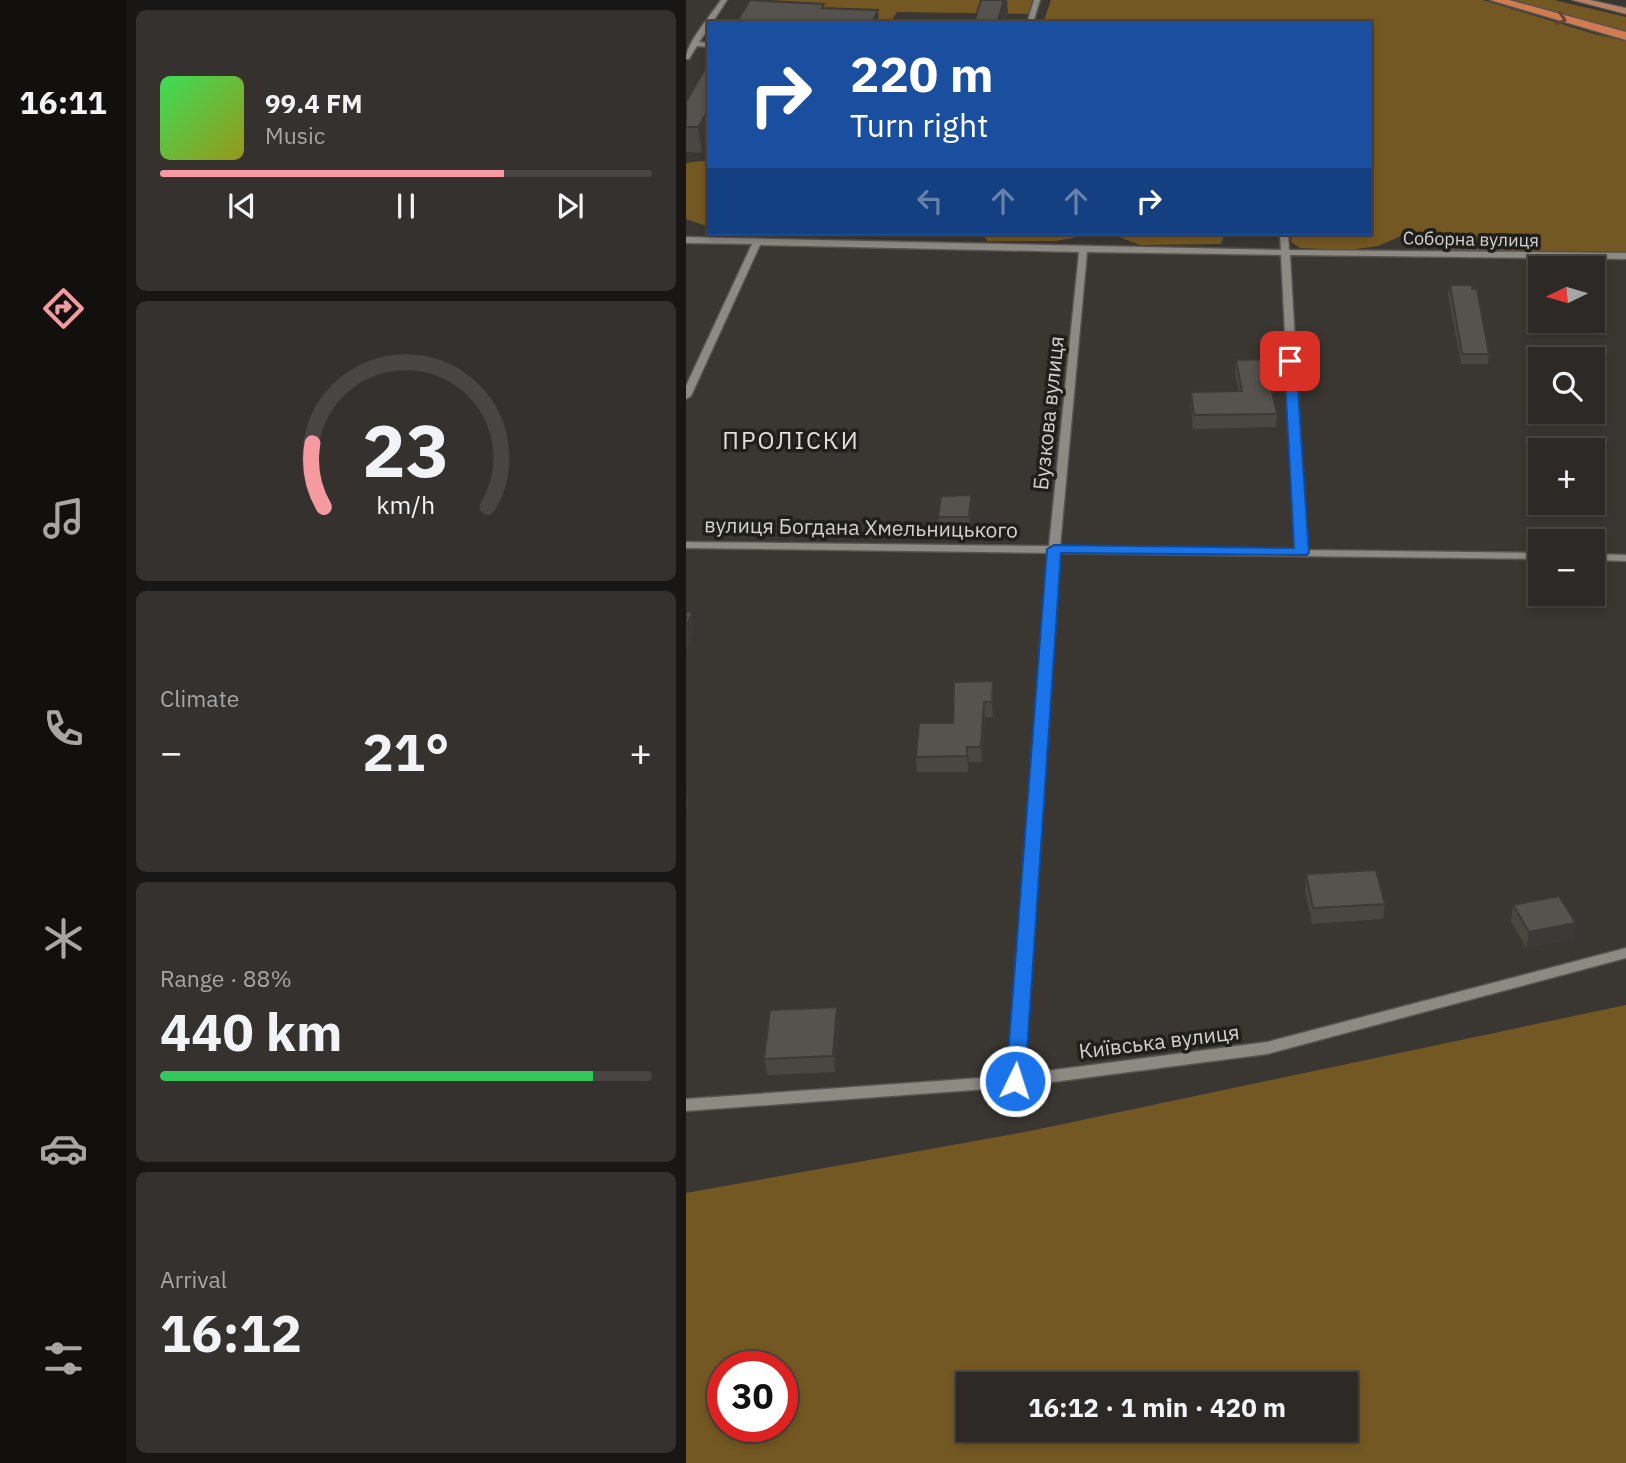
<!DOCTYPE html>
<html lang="en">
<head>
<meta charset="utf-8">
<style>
  :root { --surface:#2c2926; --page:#34312e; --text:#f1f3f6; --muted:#a6a6a7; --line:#484543; --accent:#f49aa0 }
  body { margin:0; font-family:"IBM Plex Sans",sans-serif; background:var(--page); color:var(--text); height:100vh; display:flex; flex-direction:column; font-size:26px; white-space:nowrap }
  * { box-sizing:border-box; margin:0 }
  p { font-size:23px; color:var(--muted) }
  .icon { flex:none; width:38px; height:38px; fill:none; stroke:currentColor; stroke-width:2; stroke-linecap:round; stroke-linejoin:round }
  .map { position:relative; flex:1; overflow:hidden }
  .details { display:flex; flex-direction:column; gap:10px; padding:10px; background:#181715; width:560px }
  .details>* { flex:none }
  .top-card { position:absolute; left:21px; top:21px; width:665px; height:214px; border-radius:0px; box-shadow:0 4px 10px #0003,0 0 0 2px var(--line); background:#1a4fa0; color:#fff; overflow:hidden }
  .needle { width:46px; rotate:265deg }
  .buttons { position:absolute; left:842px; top:256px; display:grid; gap:14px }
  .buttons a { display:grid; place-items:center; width:77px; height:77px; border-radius:0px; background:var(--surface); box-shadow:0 4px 10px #0003,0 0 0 2px var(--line); font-size:35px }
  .speed { position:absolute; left:21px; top:1351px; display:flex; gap:14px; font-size:35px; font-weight:700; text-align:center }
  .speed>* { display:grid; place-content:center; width:91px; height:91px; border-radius:50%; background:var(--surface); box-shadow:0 4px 10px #0003,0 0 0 2px var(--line); line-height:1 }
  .speed .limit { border:10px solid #d22; background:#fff; color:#111 }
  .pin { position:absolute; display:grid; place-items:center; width:60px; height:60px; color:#fff; margin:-30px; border-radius:14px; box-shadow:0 4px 10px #0006 }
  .me { position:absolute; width:77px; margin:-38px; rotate:4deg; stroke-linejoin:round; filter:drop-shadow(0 0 5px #0008) }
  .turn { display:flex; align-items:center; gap:24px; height:147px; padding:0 28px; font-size:32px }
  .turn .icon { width:91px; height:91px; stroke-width:2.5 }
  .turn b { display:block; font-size:49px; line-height:60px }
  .lanes { display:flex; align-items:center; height:66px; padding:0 28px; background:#0003; justify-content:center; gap:35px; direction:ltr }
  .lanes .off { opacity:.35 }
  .big { font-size:52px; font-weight:700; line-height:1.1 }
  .details .widget { flex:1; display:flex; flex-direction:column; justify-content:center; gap:10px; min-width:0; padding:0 24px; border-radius:10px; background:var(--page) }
  .details .dial { align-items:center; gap:0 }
  .dial svg { height:182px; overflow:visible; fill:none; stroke:var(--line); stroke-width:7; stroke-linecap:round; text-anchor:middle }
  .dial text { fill:var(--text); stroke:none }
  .song { display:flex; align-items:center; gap:21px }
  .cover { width:84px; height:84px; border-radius:10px; background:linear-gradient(135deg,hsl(130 70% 55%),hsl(60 70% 35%)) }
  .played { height:7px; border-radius:4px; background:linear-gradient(90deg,var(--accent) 70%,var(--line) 70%) }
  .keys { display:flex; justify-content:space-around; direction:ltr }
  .heat { display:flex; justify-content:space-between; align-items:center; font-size:38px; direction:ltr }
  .charge { height:10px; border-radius:5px; background:linear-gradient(90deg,#34c759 88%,var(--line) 0) }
  .trip { position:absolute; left:270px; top:1372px; width:402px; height:70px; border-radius:0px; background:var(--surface); box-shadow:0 4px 10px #0003,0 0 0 2px var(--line); font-weight:700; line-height:70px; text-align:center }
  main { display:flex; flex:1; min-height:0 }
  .tab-bar { display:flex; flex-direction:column; width:126px; justify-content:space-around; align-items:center; background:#12100f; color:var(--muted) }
  .tab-bar .icon { width:49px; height:49px }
  .tab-bar .on { color:var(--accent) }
  .tab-bar b { font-size:32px; color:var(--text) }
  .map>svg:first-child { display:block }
</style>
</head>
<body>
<main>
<nav class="tab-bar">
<b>16:11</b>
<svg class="icon on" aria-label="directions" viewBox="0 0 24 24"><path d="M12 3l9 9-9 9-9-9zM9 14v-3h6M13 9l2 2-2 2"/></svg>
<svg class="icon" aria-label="music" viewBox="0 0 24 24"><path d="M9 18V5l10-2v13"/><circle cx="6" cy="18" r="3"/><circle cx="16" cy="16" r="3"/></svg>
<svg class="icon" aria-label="phone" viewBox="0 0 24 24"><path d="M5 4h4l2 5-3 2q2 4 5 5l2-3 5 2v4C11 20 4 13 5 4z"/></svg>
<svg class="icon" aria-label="climate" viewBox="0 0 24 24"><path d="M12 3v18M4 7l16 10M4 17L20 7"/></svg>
<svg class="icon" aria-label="car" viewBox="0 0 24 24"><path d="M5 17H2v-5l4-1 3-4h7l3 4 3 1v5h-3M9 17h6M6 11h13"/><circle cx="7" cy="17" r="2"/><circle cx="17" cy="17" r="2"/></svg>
<svg class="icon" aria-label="filters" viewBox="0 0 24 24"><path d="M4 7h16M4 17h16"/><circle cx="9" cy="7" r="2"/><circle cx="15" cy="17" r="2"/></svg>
</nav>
<section class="details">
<div class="widget">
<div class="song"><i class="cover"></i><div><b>99.4 FM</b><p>Music</p></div></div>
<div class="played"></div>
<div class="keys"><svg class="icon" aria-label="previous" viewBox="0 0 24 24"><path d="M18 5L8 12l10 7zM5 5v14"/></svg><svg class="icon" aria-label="pause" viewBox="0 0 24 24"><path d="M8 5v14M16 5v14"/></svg><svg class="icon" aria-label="next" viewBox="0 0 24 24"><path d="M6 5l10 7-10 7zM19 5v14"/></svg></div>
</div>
<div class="widget dial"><svg viewBox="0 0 100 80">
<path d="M14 69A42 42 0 1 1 86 69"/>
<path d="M14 69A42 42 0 0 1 9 41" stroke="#f49aa0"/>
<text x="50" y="56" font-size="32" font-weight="700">23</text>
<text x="50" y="72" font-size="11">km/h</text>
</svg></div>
<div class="widget"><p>Climate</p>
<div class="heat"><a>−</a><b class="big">21°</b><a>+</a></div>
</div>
<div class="widget"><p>Range · 88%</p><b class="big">440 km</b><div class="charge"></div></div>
<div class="widget"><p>Arrival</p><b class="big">16:12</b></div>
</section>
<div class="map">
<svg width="940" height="1463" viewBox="0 0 940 1463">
  <rect width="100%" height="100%" fill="#3a3732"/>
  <path fill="#745823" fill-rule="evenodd" d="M67,0H348L344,14L211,12L204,23H134Z
    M365,0H797L908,34L940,41V252L760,251L753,240L724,232L692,246L662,250L614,248L605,242L606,233H684V23H357Z
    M819,0H868L940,17V33Z
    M14,161L23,162V227L0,219V163Z
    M296,233H413L370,241H301Z
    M423,233H539L535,244L454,245Z
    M940,1005V1463H0V1193L344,1131ZM37,1367H96V1426H37ZM282,1384H660V1430H282Z"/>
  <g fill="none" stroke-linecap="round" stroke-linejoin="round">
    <g stroke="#565450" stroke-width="3">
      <path id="minor" d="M35,0H41L26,23H23V28L13,42L23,43V47L11,46L3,59H0C0,43 25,15 35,0Z
        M348,0H354L347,23H341Z
        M594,233H602L603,250L940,253V259L604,255L621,550L854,553V559L373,553L337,1074L581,1042L940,948V958L581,1054L329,1087L0,1111V1099L322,1076L362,553L0,548V542L363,546L393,252L74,245L5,396L0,399V386L66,244L0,243V237L595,250ZM401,252L595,255L610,550L374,547Z
        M906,554L940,555V561L906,560Z"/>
    </g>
    <g stroke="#565450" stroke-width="2">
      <path id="major" d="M886,0H904L940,8V14Z"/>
    </g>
    <g stroke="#565450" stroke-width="3">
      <path id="highway" d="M804,0H823L940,32V40Z"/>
    </g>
    <use href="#minor" fill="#8d8983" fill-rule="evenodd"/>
    <use href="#major" fill="#b68165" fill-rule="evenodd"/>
    <use href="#highway" fill="#d27b51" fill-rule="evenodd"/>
  </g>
  <path fill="#4a4742" d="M23,62V141L16,153L0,152V102Z
    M764,285L803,354L802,364H775L762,295Z
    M550,360L591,414L590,427L507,429L505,405V392L553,391L549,373Z
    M285,495L286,510L284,531L254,532L252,517Z
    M307,681V717H299L296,762H283L282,772H231L230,757L267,723Z
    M620,874L699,904L697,919L626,924L619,890Z
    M827,905L890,923L887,938L840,948L825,921Z
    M154,1022L149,1072L82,1075L78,1059Z"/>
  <path fill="#3c3936" d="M318,0H321L322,14L319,23H311Z
    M192,10L193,23H186Z
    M23,109V141L16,153L12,127Z
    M285,495L286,510L284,531L283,517Z
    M6,612L9,627L0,651V628Z
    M307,681L308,696L307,717L306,702Z
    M298,702L299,717L296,762L295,747Z
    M281,747L283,762L282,772L281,756Z
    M0,788L3,800L0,812Z
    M890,923L887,938L840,948L843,932Z
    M151,1007L154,1022L149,1072L147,1056Z"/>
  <path fill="#56524d" stroke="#3c3936" stroke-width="2" d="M64,0L138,4L136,8L192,10L186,23H50Z
    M295,0H318L311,23H288Z
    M23,62V109L12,127H0V102Z
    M764,285H786V289H791L803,354H776Z
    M579,359L591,414L508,415L505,392L556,391L550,360Z
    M285,495L283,517H252L255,496Z
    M0,612H6L0,628Z
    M307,681L306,702H298L295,747H281V756L230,757L233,723H267L268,682Z
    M690,870L699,904L627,908L620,874Z
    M873,896L890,923L843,932L827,905Z
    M151,1007L147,1056L78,1059L84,1010Z"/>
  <defs><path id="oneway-chevron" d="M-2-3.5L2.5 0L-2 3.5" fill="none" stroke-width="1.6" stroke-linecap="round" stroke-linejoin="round" transform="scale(1.75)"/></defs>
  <use stroke="#674431" href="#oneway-chevron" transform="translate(875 19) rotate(15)"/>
  <path fill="#1a73e8" stroke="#114b97" stroke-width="2" d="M604,358L610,361L623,552L621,555L375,553L339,1081L336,1086L329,1088L322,1086L320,1081L361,549L368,545L608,548L598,361Z"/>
  <g text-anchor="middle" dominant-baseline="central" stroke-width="7" stroke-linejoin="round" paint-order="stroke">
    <g font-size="18" fill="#d3d1ce" stroke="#201f1c">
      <text transform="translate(785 239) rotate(1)">Соборна вулиця</text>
    </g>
    <g font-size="21" fill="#d3d1ce" stroke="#201f1c">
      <text transform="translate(362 413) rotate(-84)">Бузкова вулиця</text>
      <text transform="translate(175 527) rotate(1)">вулиця Богдана Хмельницького</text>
      <text transform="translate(473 1041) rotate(-7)">Київська вулиця</text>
    </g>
    <g font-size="24" letter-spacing="2" fill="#e3dfd8" stroke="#201f1c">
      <text x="105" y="440">ПРОЛІСКИ</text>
    </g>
  </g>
</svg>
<div class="buttons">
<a><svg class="needle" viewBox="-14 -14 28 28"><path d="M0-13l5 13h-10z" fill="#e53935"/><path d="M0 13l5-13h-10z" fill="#a6a6a7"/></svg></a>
<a><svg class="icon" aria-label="search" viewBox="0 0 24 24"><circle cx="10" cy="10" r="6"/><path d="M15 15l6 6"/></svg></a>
<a>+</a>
<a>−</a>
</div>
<div class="speed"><div class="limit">30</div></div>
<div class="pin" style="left:604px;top:361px;background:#d93025"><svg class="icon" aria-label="arrive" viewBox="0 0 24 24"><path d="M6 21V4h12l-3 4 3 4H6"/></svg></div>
<svg class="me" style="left:329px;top:1081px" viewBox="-20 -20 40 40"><circle r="17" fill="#1a73e8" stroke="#fff" stroke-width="3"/><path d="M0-11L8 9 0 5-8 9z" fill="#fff"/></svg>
<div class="trip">16:12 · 1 min · 420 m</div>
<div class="top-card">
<div class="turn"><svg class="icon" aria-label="right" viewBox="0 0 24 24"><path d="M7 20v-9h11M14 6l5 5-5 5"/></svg><div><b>220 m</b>Turn right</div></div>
<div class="lanes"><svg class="icon off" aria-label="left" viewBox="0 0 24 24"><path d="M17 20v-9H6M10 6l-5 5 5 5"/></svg><svg class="icon off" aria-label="ahead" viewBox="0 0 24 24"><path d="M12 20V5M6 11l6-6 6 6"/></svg><svg class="icon off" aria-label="ahead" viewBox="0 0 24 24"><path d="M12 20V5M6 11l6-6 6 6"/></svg><svg class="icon" aria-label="right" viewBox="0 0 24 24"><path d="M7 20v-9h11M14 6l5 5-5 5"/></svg></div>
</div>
</div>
</main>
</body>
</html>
